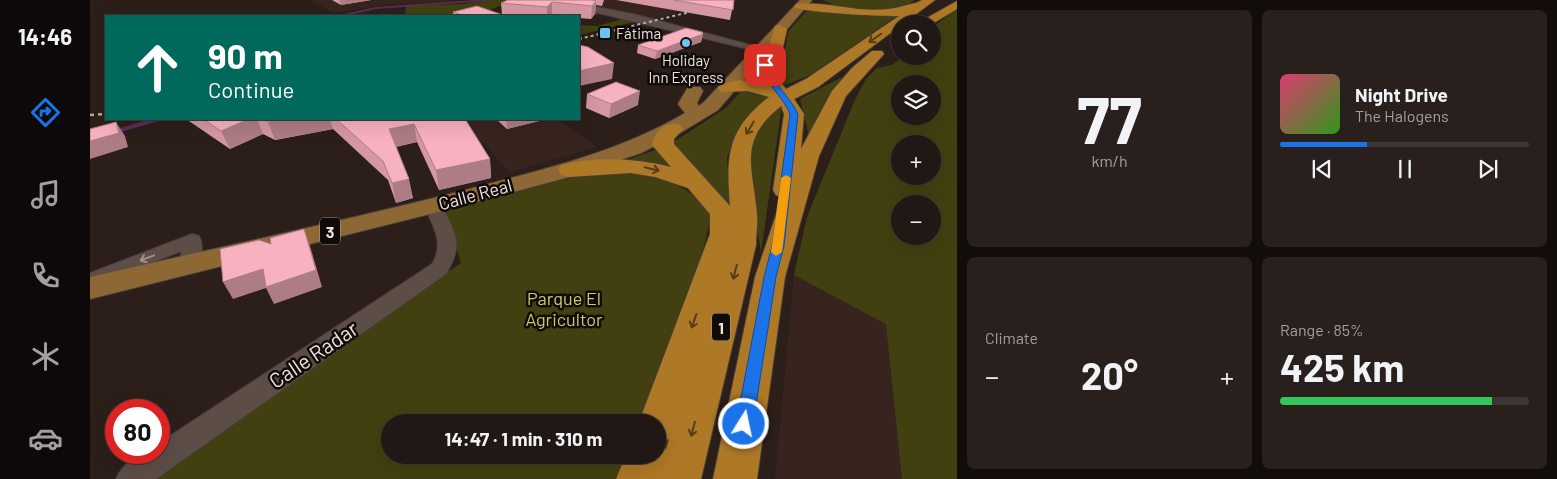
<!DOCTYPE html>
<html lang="en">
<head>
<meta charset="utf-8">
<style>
  :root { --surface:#211714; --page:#29201d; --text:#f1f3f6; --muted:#a29fa0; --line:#3e3634; --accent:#1a73e8 }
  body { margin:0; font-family:Barlow,sans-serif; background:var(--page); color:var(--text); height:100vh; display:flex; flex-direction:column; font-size:19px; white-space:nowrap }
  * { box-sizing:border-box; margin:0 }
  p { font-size:16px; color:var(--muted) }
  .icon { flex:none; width:28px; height:28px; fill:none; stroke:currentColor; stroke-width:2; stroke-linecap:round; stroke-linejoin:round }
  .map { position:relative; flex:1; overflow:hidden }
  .details { display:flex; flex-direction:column; gap:10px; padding:10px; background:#120d0b; width:600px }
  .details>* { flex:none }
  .top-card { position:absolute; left:15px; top:15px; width:475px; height:105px; border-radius:0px; box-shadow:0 5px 20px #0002,0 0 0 1px var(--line); background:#00695c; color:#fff; overflow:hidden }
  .tools { position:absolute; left:801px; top:15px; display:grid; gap:10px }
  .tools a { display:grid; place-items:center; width:50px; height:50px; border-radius:50%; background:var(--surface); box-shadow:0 5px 20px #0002,0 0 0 1px var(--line); font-size:25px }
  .speed { position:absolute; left:15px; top:399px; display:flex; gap:10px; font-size:25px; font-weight:700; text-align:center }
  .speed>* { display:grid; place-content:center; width:65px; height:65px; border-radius:50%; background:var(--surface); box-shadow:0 5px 20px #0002,0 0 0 1px var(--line); line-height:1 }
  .speed .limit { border:8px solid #d22; background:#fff; color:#111 }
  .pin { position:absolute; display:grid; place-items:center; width:42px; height:42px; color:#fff; margin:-21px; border-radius:10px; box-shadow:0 2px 8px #0006 }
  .me { position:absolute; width:55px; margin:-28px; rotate:10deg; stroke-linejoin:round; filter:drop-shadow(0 0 4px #0008) }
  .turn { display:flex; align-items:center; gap:18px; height:105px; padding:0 20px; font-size:22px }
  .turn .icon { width:65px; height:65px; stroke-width:2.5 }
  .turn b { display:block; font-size:35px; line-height:42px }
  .big { font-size:38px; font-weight:700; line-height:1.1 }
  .details .tile { flex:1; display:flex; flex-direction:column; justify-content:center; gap:8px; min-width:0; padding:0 18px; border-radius:8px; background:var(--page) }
  .details .dial { align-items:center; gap:0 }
  .dial b { font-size:65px; line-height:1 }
  .song { display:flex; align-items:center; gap:15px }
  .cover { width:60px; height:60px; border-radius:8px; background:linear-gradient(135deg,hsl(340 70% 55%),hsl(110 70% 35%)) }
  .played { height:5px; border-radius:2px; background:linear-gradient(90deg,var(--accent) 35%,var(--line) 35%) }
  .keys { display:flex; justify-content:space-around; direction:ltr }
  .heat { display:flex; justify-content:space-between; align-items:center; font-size:28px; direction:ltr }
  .charge { height:8px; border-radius:4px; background:linear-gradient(90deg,#34c759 85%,var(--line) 0) }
  .details .tiles { flex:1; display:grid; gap:10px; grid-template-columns:repeat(2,1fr) }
  .trip { position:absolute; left:291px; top:414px; width:285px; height:50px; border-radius:25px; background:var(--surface); box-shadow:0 5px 20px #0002,0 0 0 1px var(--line); font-weight:700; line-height:50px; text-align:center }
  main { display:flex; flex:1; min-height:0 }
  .tabs { display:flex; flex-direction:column; width:90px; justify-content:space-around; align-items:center; background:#0d0908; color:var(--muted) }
  .tabs .icon { width:35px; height:35px }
  .tabs .selected { color:var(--accent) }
  .tabs b { font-size:22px; color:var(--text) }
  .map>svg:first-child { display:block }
</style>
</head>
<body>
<main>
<nav class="tabs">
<b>14:46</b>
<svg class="icon selected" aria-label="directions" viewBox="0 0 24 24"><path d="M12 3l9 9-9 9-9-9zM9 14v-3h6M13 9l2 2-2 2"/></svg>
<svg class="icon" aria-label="music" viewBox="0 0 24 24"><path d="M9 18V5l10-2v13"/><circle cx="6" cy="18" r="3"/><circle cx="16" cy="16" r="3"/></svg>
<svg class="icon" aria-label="phone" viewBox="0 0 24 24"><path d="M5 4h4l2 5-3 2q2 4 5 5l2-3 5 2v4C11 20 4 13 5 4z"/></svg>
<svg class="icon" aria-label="climate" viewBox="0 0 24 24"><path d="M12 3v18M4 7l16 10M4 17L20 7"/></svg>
<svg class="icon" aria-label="car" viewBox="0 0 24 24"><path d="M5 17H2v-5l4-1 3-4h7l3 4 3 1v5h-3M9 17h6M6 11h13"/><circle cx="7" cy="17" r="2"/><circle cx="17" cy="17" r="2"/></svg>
</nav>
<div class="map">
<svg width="867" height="479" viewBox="0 0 867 479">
  <rect width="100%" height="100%" fill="#2c1f1a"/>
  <path fill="#38241e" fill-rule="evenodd" d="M221,0H359L365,2L302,4L243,13Z
    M474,0H627L566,19Z
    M843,27L867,479H685L704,275L717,217L764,102L776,79L787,68L802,65L814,56H842ZM810,84H842V116H810ZM810,144H842V176H810ZM810,204H842V236H810Z
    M364,119H468L507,147L419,172L394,143L383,145Z"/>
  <path fill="#424010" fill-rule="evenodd" d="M402,0H449L552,20L489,35V25L507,26L533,19L509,13L507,15L413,5L396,11V14L315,16L316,6L372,4Z
    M733,0H824C820,3 815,7 811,8C792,16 750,9 733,0Z
    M867,9V479H812L796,324L704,275L717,217L764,102L776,79L787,68L802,65L814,56H842L843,27ZM810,84H842V116H810ZM810,144H842V176H810ZM810,204H842V236H810Z
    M717,10L810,14L720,75L695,85C687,81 683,74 683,66L695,50L698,32Z
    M752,77L720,140L710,99Z
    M653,89L680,96L654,121L637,157L640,206L608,175L582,145L585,141L636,108Z
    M692,104L671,253C667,220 651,159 668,130C674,120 684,112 692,104Z
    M568,149L589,171L537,160Z
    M527,171C564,175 601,182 621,216L611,259L552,422H300V455H540L531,479H61L371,263L355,209L501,173Z"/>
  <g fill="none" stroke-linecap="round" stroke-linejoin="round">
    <path stroke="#592d52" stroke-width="2" d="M249,16L286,8L399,0"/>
    <path stroke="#592d52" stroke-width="2.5" d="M63,121L69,119"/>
    <path stroke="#592d52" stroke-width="4" d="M27,131L68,119"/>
    <g stroke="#483d39" stroke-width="2">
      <path id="street" d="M454,0H470L543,14L676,49L671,52Z
        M343,201L349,202L352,206C366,235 374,244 356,274L66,479H26C33,462 51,452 69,452V443L342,264C355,244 343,225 334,206L337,202Z
        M102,234L109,236C114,244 112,262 107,270L100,272L93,270L90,265L91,251L0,288V273Z"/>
    </g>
    <g stroke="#483d39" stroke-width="2">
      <path id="primary" d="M710,0H722L628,110L590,133L551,153L487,175L352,211L0,299V277C125,248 251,222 375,190C451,170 527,153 595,113L588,104L598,87H610L613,91L607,103L609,106L614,102Z"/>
    </g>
    <g stroke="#483d39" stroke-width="2">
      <path id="highway" d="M832,0H845L728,87L704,99L714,114L711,149L742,91L762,68L782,51H792L794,54L756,96L729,156L695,277L667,479H623L665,277L692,197L686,195L683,190L694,114L691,106C647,141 663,167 667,214C668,224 666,235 666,245L611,479H526L536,455H568V422H549L620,234V214L598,188L565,177L541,173L479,177L471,175L468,170L471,165C506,156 546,158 581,167L562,145C565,131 575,121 590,125L593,129L584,139V144L640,206C636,156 637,129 679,97L658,91L631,92L628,88L631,84L651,80L674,84L667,65L679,47L685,26L690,25L697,29L693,47L683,65L687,78L696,89L716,79L809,16C796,17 709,12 704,7L706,4C743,0 777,18 817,5C824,3 826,4 832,0ZM579,439L576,450L572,441Z
        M867,1V9L842,24H826Z"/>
    </g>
    <use href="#street" fill="#5c4d47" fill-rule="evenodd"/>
    <use href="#primary" fill="#8d6734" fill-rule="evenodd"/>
    <use href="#highway" fill="#ae7927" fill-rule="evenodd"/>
    <path stroke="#b6aca8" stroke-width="2" stroke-dasharray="3 3" stroke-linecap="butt" d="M489,39L608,10L638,0"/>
    <path stroke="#b6aca8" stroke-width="2.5" stroke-dasharray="4 4" stroke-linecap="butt" d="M0,115L16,114"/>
  </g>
  <path fill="#d598a3" d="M242,0H281L251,5Z
    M418,0H514L512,6L506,5L505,14L501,19L489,18V16L462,15L461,16H363V12L412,15L411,3Z
    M526,0H644L640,20Z
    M613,34L611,42L565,59L547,53L548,45Z
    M497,94L548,105L519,118L496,108Z
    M96,119H375L400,159L401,178L349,190L327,142L306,147L323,198L306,203L298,180L243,129L185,140L173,134L140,149Z
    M406,119H457L417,129Z"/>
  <path fill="#ae7c85" d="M249,0H281L251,5Z
    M506,1L505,14L501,19L502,6Z
    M462,2V15L461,16H457V7Z
    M613,34L611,42L565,59L567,51Z
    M524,63L522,79L489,86V71Z
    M550,91L548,105L519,118L521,104Z
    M159,119H167L173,134L140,149L131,131Z
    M197,119H240L243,129L185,140L178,122Z
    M416,119H457L417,129Z
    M26,122L35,136L38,147L0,159V141Z
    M324,124L327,142L303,147L299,129Z
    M400,159L401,178L349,190L346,170Z
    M319,179L323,198L306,203L302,183Z
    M214,229L220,246L232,287L184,304L176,288L143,299L133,282L173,269Z"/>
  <path fill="#f8b1be" stroke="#ae7c85" d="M418,0H501L506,1L502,6L462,2L457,7L411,3Z
    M584,0H644L643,10Z
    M387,6L416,16H375L363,12Z
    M596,28L612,32L613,34L567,51L548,45Z
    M489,45L498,47L524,63L489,71Z
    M526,82L550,91L521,104L497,94Z
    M113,119H159L131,131Z
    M172,119H197L178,122Z
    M246,119H375L400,159L346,170L324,124L299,129L319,179L302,183L293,161Z
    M26,122L29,133L0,141V129Z
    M214,229L226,270L176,287L173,269L133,282L130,249L169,240L181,244L180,238Z"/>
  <defs><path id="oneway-shaft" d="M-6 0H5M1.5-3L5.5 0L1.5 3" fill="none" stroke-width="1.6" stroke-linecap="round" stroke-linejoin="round" transform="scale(1.25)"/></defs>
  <g stroke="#573c16">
    <use href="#oneway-shaft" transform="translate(785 38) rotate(145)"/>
    <use href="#oneway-shaft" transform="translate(660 128) rotate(121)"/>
    <use href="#oneway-shaft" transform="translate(562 169) rotate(13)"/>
    <use href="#oneway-shaft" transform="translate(645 272) rotate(104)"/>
    <use href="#oneway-shaft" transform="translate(604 321) rotate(109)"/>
    <use href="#oneway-shaft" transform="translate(603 429) rotate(105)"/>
  </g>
  <use stroke="#9d908b" href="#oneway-shaft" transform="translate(57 258) rotate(159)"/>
  <path fill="#1a73e8" stroke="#114b97" d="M675,63L678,65C682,84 700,96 708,114L694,246L686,277L663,424L660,429L654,432L649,429L646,424L674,277L682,246L700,114C693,96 675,84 672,65Z"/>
  <path fill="#f59e0b" d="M696,175L701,178L692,252L686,256L681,252L691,178Z"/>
  <g fill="#6ac3f1" stroke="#100a08" stroke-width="2">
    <rect x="509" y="27" width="12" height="12" rx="2.5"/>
    <circle cx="596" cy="43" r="5"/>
  </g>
  <g text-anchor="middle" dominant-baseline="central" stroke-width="5" stroke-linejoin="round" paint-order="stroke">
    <g font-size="15" fill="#ece3df" stroke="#100a08" text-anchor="start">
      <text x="526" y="33">Fátima</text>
      <text x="596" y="60" text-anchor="middle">Holiday<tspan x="596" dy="17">Inn Express</tspan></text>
    </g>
    <g fill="#100a08" stroke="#aaa29e" stroke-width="1">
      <rect x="230" y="217.5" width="20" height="27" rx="4"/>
      <rect x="622" y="313.5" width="18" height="27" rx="4"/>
    </g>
    <g font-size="16" font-weight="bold" fill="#ece3df">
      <text x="240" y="231">3</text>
      <text x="631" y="327">1</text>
    </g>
    <g font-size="18" fill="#ece3df" stroke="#100a08">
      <text transform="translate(385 194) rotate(-15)">Calle Real</text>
    </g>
    <g font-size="18" fill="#cdc96e" stroke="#100a08">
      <text x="474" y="298">Parque El<tspan x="474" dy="21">Agricultor</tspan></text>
    </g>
    <g font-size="21" fill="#ece3df" stroke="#100a08">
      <text transform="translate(223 354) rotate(-34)">Calle Radar</text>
    </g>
  </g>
</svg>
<div class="tools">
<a><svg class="icon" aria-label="search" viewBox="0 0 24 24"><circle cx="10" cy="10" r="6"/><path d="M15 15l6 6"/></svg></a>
<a><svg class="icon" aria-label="layers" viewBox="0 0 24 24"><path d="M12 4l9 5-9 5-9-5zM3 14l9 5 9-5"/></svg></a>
<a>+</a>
<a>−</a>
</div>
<div class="speed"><div class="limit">80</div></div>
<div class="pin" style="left:675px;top:65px;background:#d93025"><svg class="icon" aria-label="arrive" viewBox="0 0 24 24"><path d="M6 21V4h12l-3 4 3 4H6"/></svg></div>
<svg class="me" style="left:654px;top:424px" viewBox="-20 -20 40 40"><circle r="17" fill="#1a73e8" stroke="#fff" stroke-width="3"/><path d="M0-11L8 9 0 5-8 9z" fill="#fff"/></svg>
<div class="trip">14:47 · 1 min · 310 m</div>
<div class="top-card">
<div class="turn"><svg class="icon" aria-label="ahead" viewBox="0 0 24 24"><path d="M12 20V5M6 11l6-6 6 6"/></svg><div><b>90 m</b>Continue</div></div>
</div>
</div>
<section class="details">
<div class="tiles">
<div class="tile dial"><b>77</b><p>km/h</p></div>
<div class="tile">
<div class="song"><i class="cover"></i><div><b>Night Drive</b><p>The Halogens</p></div></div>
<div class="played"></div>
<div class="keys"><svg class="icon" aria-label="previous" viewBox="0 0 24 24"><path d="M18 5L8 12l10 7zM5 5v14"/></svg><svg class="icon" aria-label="pause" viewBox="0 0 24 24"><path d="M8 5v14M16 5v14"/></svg><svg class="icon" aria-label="next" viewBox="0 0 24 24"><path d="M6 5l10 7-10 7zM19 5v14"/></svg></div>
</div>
<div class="tile"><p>Climate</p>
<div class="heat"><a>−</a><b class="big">20°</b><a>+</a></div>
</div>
<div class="tile"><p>Range · 85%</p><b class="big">425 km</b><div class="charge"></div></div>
</div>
</section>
</main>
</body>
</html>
